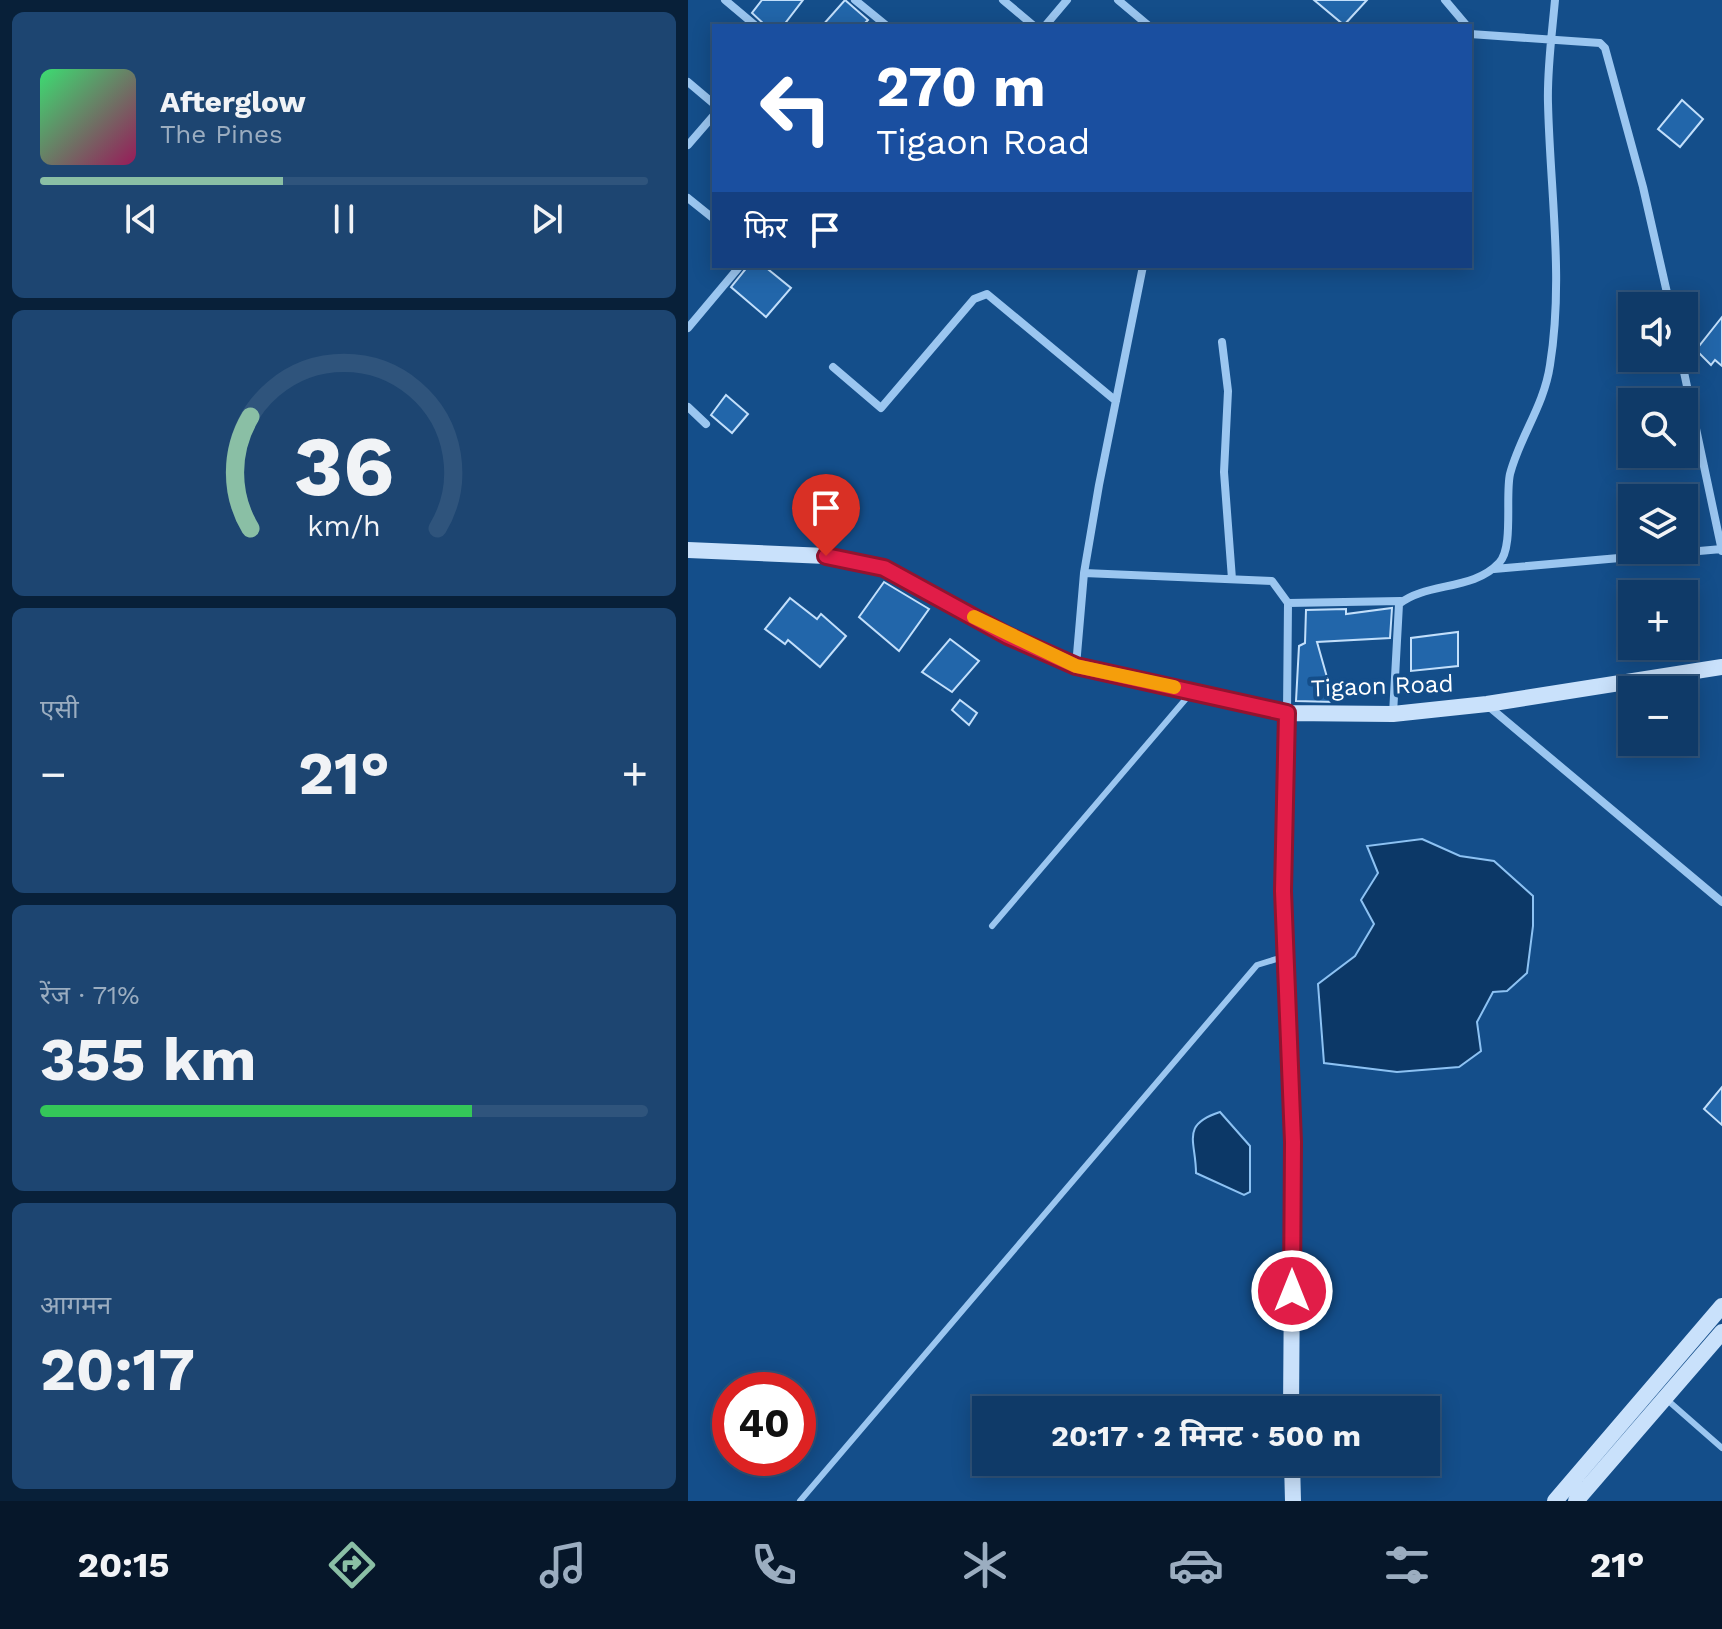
<!DOCTYPE html>
<html lang="hi">
<head>
<meta charset="utf-8">
<style>
  :root { --surface:#0f3a68; --page:#1d4571; --text:#f1f3f6; --muted:#9badc0; --line:#2f547c; --accent:#8abfa5 }
  body { margin:0; font-family:"Work Sans","Noto Sans Devanagari",sans-serif; background:var(--page); color:var(--text); height:100vh; display:flex; flex-direction:column; font-size:30px; white-space:nowrap }
  * { box-sizing:border-box; margin:0 }
  p { font-size:26px; color:var(--muted) }
  .icon { flex:none; width:44px; height:44px; fill:none; stroke:currentColor; stroke-width:2; stroke-linecap:round; stroke-linejoin:round }
  .map { position:relative; flex:1; overflow:hidden }
  .sheet { display:flex; flex-direction:column; gap:12px; padding:12px; background:#082039; width:688px }
  .sheet>* { flex:none }
  .top-card { position:absolute; left:24px; top:24px; width:760px; height:244px; border-radius:0px; box-shadow:0 4px 20px #0003,0 0 0 2px var(--line); background:#1a4fa0; color:#fff; overflow:hidden }
  .tools { position:absolute; left:930px; top:292px; display:grid; gap:16px }
  .tools a { display:grid; place-items:center; width:80px; height:80px; border-radius:0px; background:var(--surface); box-shadow:0 4px 20px #0003,0 0 0 2px var(--line); font-size:40px }
  .speed { position:absolute; left:24px; top:1372px; display:flex; gap:16px; font-size:40px; font-weight:700; text-align:center }
  .speed>* { display:grid; place-content:center; width:104px; height:104px; border-radius:50%; background:var(--surface); box-shadow:0 4px 20px #0003,0 0 0 2px var(--line); line-height:1 }
  .speed .limit { border:12px solid #d22; background:#fff; color:#111 }
  .pin { position:absolute; display:grid; place-items:center; width:68px; height:68px; color:#fff; margin:-82px -34px; border-radius:50% 50% 50% 0; rotate:-45deg; box-shadow:0 0 8px #0007 }
  .pin .icon { rotate:45deg }
  .me { position:absolute; width:88px; margin:-44px; rotate:0deg; stroke-linejoin:round; filter:drop-shadow(0 0 6px #0008) }
  .turn { display:flex; align-items:center; gap:28px; height:168px; padding:0 32px; font-size:36px }
  .turn .icon { width:104px; height:104px; stroke-width:2.5 }
  .turn b { display:block; font-size:56px; line-height:68px }
  .then { display:flex; align-items:center; height:76px; padding:0 32px; background:#0003; gap:16px; font-size:30px }
  .big { font-size:60px; font-weight:700; line-height:1.1 }
  .sheet .tile { flex:1; display:flex; flex-direction:column; justify-content:center; gap:12px; min-width:0; padding:0 28px; border-radius:12px; background:var(--page) }
  .sheet .dial { align-items:center; gap:0 }
  .dial svg { height:208px; overflow:visible; fill:none; stroke:var(--line); stroke-width:7; stroke-linecap:round; text-anchor:middle }
  .dial text { fill:var(--text); stroke:none }
  .song { display:flex; align-items:center; gap:24px }
  .cover { width:96px; height:96px; border-radius:12px; background:linear-gradient(135deg,hsl(140 70% 55%),hsl(330 70% 35%)) }
  .played { height:8px; border-radius:4px; background:linear-gradient(90deg,var(--accent) 40%,var(--line) 40%) }
  .keys { display:flex; justify-content:space-around; direction:ltr }
  .heat { display:flex; justify-content:space-between; align-items:center; font-size:44px; direction:ltr }
  .charge { height:12px; border-radius:6px; background:linear-gradient(90deg,#34c759 71%,var(--line) 0) }
  .trip { position:absolute; left:284px; top:1396px; width:468px; height:80px; border-radius:0px; background:var(--surface); box-shadow:0 4px 20px #0003,0 0 0 2px var(--line); font-weight:700; line-height:80px; text-align:center }
  .menu { display:flex; height:128px; justify-content:space-around; align-items:center; background:#06172a; color:var(--muted) }
  .menu .icon { width:56px; height:56px }
  .menu .active { color:var(--accent) }
  .menu b { font-size:36px; color:var(--text) }
  main { display:flex; flex:1; min-height:0 }
  .map>svg:first-child { display:block }
</style>
</head>
<body>
<main>
<section class="sheet">
<div class="tile">
<div class="song"><i class="cover"></i><div><b>Afterglow</b><p>The Pines</p></div></div>
<div class="played"></div>
<div class="keys"><svg class="icon" aria-label="previous" viewBox="0 0 24 24"><path d="M18 5L8 12l10 7zM5 5v14"/></svg><svg class="icon" aria-label="pause" viewBox="0 0 24 24"><path d="M8 5v14M16 5v14"/></svg><svg class="icon" aria-label="next" viewBox="0 0 24 24"><path d="M6 5l10 7-10 7zM19 5v14"/></svg></div>
</div>
<div class="tile dial"><svg viewBox="0 0 100 80">
<path d="M14 69A42 42 0 1 1 86 69"/>
<path d="M14 69A42 42 0 0 1 14 26" stroke="#8abfa5"/>
<text x="50" y="56" font-size="32" font-weight="700">36</text>
<text x="50" y="72" font-size="11">km/h</text>
</svg></div>
<div class="tile"><p>एसी</p>
<div class="heat"><a>−</a><b class="big">21°</b><a>+</a></div>
</div>
<div class="tile"><p>रेंज · 71%</p><b class="big">355 km</b><div class="charge"></div></div>
<div class="tile"><p>आगमन</p><b class="big">20:17</b></div>
</section>
<div class="map">
<svg width="1034" height="1501" viewBox="0 0 1034 1501">
  <rect width="100%" height="100%" fill="#144e8a"/>
  <path fill="#0c3867" stroke="#8dc2f3" stroke-width="2" d="M734,839L772,856L806,861L845,896V926L839,973L819,991L805,992L789,1022L793,1051L771,1067L709,1072L636,1063L630,984L667,956L686,924L673,900L690,873L679,846Z
    M532,1112L562,1146V1192L556,1195L508,1173C508,1141 492,1125 532,1112Z"/>
  <path fill="#26a" stroke="#c2dffb" stroke-width="2" d="M74,0H115L95,26H78L64,13Z
    M157,0L180,20L174,26H134Z
    M626,0H679L656,25Z
    M994,100L1015,119L992,147L970,129Z
    M76,266L103,288L78,317L43,287L60,266Z
    M1034,317V366L1027,360L1023,365L1008,350Z
    M38,395L60,414L44,433L23,415Z
    M196,582L241,609L211,651L171,617Z
    M102,598L129,619L133,614L158,636L132,667L100,640L97,644L77,629Z
    M704,608L702,638L629,642L646,702L608,701L611,646L617,643L618,610L658,609V614Z
    M770,632V666L723,671V638Z
    M262,639L291,661L264,692L234,672Z
    M272,700L289,713L281,725L264,710Z
    M1034,1087V1125L1016,1109Z"/>
  <g fill="none" stroke-linecap="round" stroke-linejoin="round">
    <path stroke="#9bc6f0" stroke-width="6" d="M304,926L502,694
      M977,1398L1034,1448
      M112,1501L569,965L595,957"/>
    <path stroke="#9bc6f0" stroke-width="8" d="M37,0L68,26
      M167,0L199,26
      M315,0L346,26
      M430,0L461,26
      M757,0L779,26
      M357,26L379,0
      M782,34L912,43L917,48L955,187L982,306
      M0,82L26,104
      M0,145L26,115
      M0,198L26,219
      M0,328L52,266
      M534,342L540,391L536,472L544,579
      M993,358L1034,551
      M145,367L193,408L286,299L299,294L428,401
      M0,407L18,424
      M806,569L1034,549
      M396,573L584,581L600,603L599,712
      M600,603L713,601
      M388,666L396,573L411,485L455,266
      M799,705L1034,902
      M705,714L711,604C738,582 785,591 811,563C826,548 817,496 822,474C832,436 856,406 862,365C876,279 862,190 860,103C859,69 864,34 867,0"/>
    <path stroke="#c9e1fb" stroke-width="16" d="M0,550L138,556L196,568L320,636L388,666L599,713L705,714L799,704L1034,667
      M599,713L595,891L605,1142L603,1410
      M604,1462L605,1501
      M867,1501L1034,1306
      M888,1501L1034,1332"/>
  </g>
  <g fill="none" stroke-linecap="round" stroke-linejoin="round">
    <g stroke="#92132f" stroke-width="20">
      <path id="route" d="M138,556L196,568L320,636L388,666L599,713L595,891L605,1142L604,1291"/>
    </g>
    <use href="#route" stroke="#e11d48" stroke-width="14"/>
    <path stroke="#f59e0b" stroke-width="14" d="M286,617L388,666L486,687"/>
  </g>
  <g text-anchor="middle" dominant-baseline="central" stroke-width="8" stroke-linejoin="round" paint-order="stroke">
    <g font-size="24" fill="#fff" stroke="#144e8a">
      <text transform="translate(694 686) rotate(-2)">Tigaon Road</text>
    </g>
  </g>
</svg>
<div class="tools">
<a><svg class="icon" aria-label="sound" viewBox="0 0 24 24"><path d="M4 9h4l5-4v14l-5-4H4zM17 9q2 3 0 6"/></svg></a>
<a><svg class="icon" aria-label="search" viewBox="0 0 24 24"><circle cx="10" cy="10" r="6"/><path d="M15 15l6 6"/></svg></a>
<a><svg class="icon" aria-label="layers" viewBox="0 0 24 24"><path d="M12 4l9 5-9 5-9-5zM3 14l9 5 9-5"/></svg></a>
<a>+</a>
<a>−</a>
</div>
<div class="speed"><div class="limit">40</div></div>
<div class="pin" style="left:138px;top:556px;background:#d93025"><svg class="icon" aria-label="arrive" viewBox="0 0 24 24"><path d="M6 21V4h12l-3 4 3 4H6"/></svg></div>
<svg class="me" style="left:604px;top:1291px" viewBox="-20 -20 40 40"><circle r="17" fill="#e11d48" stroke="#fff" stroke-width="3"/><path d="M0-11L8 9 0 5-8 9z" fill="#fff"/></svg>
<div class="trip">20:17 · 2 मिनट · 500 m</div>
<div class="top-card">
<div class="turn"><svg class="icon" aria-label="left" viewBox="0 0 24 24"><path d="M17 20v-9H6M10 6l-5 5 5 5"/></svg><div><b>270 m</b>Tigaon Road</div></div>
<div class="then">फिर<svg class="icon" aria-label="arrive" viewBox="0 0 24 24"><path d="M6 21V4h12l-3 4 3 4H6"/></svg></div>
</div>
</div>
</main>
<nav class="menu">
<b>20:15</b>
<svg class="icon active" aria-label="directions" viewBox="0 0 24 24"><path d="M12 3l9 9-9 9-9-9zM9 14v-3h6M13 9l2 2-2 2"/></svg>
<svg class="icon" aria-label="music" viewBox="0 0 24 24"><path d="M9 18V5l10-2v13"/><circle cx="6" cy="18" r="3"/><circle cx="16" cy="16" r="3"/></svg>
<svg class="icon" aria-label="phone" viewBox="0 0 24 24"><path d="M5 4h4l2 5-3 2q2 4 5 5l2-3 5 2v4C11 20 4 13 5 4z"/></svg>
<svg class="icon" aria-label="climate" viewBox="0 0 24 24"><path d="M12 3v18M4 7l16 10M4 17L20 7"/></svg>
<svg class="icon" aria-label="car" viewBox="0 0 24 24"><path d="M5 17H2v-5l4-1 3-4h7l3 4 3 1v5h-3M9 17h6M6 11h13"/><circle cx="7" cy="17" r="2"/><circle cx="17" cy="17" r="2"/></svg>
<svg class="icon" aria-label="filters" viewBox="0 0 24 24"><path d="M4 7h16M4 17h16"/><circle cx="9" cy="7" r="2"/><circle cx="15" cy="17" r="2"/></svg>
<b>21°</b>
</nav>
</body>
</html>
